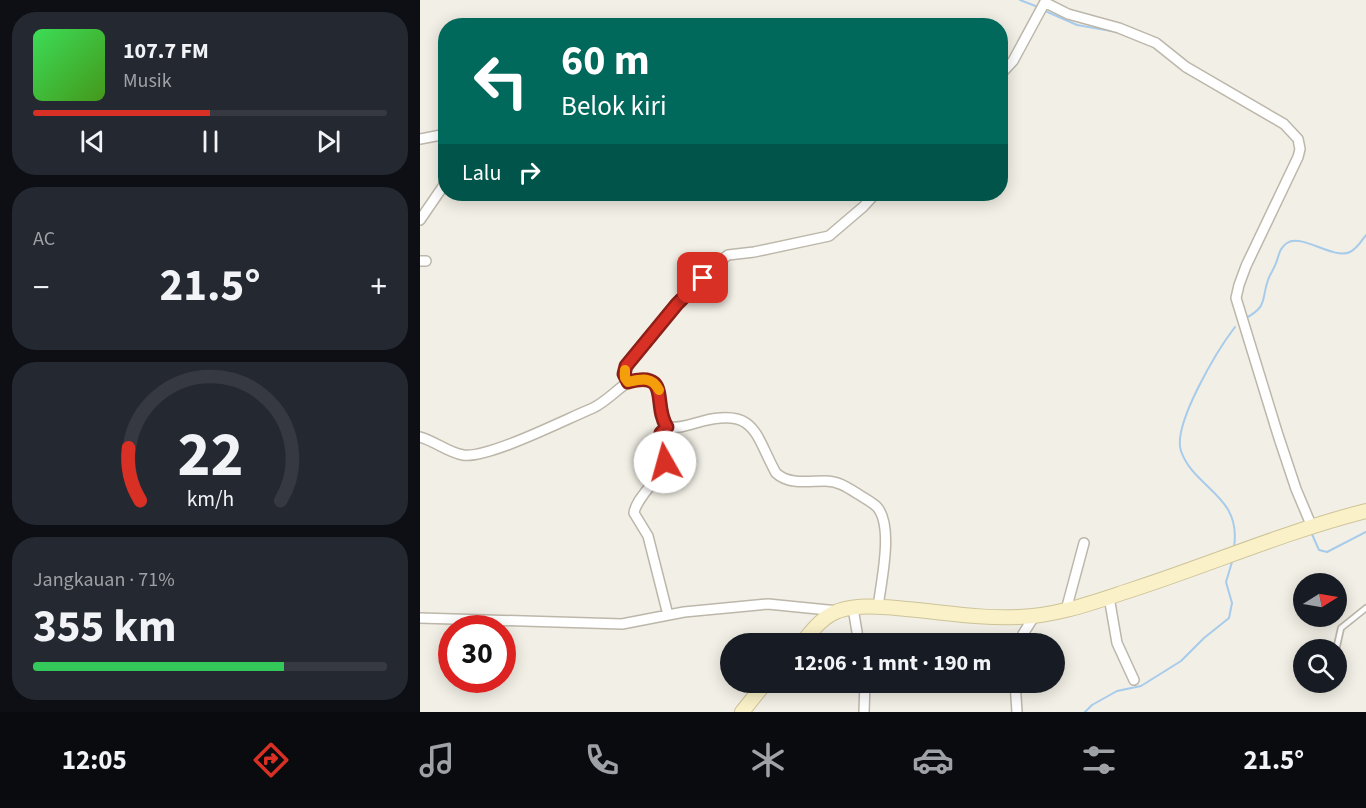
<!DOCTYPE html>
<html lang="id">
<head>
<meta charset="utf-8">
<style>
  :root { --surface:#171b24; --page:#242831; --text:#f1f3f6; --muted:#9ea1a6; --line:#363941; --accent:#d93025 }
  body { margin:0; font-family:"Source Sans 3",sans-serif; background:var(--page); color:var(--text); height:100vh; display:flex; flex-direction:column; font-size:22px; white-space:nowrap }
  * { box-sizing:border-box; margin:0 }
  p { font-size:20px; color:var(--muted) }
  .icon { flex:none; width:33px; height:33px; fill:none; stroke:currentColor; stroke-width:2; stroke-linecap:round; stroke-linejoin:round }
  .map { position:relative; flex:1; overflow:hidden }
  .drawer { display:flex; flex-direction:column; gap:12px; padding:12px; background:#0d0f14; width:420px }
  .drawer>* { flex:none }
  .guide { position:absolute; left:18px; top:18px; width:570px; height:183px; border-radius:24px; box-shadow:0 3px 15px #0003; background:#00695c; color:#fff; overflow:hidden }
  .needle { width:39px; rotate:79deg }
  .controls { position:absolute; left:873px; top:573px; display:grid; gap:12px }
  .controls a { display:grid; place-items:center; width:54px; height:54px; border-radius:50%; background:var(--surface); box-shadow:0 3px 15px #0003; font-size:30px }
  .speed { position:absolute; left:18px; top:615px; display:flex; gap:12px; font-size:30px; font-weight:700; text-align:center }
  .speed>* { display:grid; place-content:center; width:78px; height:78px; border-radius:50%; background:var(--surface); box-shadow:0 3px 15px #0003; line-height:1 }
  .speed .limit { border:9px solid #d22; background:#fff; color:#111 }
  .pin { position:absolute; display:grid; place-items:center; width:51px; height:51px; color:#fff; margin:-26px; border-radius:12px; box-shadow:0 3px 9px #0006 }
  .me { position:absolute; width:66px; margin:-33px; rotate:353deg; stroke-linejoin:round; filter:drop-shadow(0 0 4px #0008) }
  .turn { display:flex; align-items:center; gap:21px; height:126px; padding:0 24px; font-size:27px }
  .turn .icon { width:78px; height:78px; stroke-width:2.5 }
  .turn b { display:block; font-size:42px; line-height:51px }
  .then { display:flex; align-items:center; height:57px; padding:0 24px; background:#0003; gap:12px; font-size:22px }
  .big { font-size:45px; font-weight:700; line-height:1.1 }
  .drawer .card { flex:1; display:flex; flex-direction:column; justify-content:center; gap:9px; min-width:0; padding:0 21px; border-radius:24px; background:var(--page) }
  .drawer .dial { align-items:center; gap:0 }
  .dial svg { height:156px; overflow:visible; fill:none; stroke:var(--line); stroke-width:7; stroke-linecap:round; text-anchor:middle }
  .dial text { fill:var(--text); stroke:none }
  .song { display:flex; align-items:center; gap:18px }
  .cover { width:72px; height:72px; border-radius:9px; background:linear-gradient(135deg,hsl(130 70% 55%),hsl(100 70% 35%)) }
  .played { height:6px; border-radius:3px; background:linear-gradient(90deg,var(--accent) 50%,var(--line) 50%) }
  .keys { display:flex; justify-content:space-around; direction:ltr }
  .heat { display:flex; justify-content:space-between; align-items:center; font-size:33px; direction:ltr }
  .charge { height:9px; border-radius:4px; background:linear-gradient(90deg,#34c759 71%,var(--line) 0) }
  .trip { position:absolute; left:300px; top:633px; width:345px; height:60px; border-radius:30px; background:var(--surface); box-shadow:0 3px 15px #0003; font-weight:700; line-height:60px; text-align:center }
  .dock { display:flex; height:96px; justify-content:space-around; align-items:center; background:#090b0e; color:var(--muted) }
  .dock .icon { width:42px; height:42px }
  .dock .on { color:var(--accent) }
  .dock b { font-size:27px; color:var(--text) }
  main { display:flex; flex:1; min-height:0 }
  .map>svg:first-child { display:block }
</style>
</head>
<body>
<main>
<section class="drawer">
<div class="card">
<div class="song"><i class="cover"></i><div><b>107.7 FM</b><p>Musik</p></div></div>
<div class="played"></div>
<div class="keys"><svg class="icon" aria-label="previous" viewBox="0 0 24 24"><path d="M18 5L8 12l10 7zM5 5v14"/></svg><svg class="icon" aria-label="pause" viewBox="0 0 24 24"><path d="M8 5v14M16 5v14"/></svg><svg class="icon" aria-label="next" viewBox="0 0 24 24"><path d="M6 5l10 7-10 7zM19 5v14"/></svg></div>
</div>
<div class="card"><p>AC</p>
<div class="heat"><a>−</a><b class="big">21.5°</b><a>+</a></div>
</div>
<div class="card dial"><svg viewBox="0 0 100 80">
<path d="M14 69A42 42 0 1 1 86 69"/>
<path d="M14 69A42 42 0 0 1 8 42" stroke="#d93025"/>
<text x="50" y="56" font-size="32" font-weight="700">22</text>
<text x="50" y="72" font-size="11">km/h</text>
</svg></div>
<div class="card"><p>Jangkauan · 71%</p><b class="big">355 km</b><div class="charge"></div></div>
</section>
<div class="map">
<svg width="946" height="712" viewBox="0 0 946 712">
  <rect width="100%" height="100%" fill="#f2efe6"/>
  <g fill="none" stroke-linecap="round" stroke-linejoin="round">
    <path stroke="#a7cbea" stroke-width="2" d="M600,0L618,7
      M623,10L657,25L697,32
      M814,305L817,316
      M826,318C848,306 841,300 848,280C850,274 854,269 856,263C859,256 859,248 867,243C882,233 913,260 930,252C937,249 942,240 946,235
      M891,532L899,550L907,552L946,532
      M814,547C822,495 774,489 761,451C752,425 798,349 815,327
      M665,712L672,705L697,691L721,686L761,661L784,638L809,618L812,603L806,582L812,562"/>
    <g stroke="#bcb7aa" stroke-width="8">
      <path id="service" d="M916,650L921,628L946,608"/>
    </g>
    <g stroke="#bcb7aa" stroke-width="12">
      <path id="minor" d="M626,3L648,14L699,28L736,43L766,67L864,124L878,139L880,149L878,157L826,266L819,285L816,298L858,435L876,489L892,527
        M580,75L593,61L626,0
        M0,139L26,134
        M0,220L26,182
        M0,261H6
        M208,382L204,374L206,366L257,304L295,265L308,255L334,252L409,236L443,207L455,194
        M247,427L241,433C242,441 246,449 245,457C244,477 216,496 214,513L228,536L248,615
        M0,437C15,441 27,452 43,455C68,459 146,419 173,408C187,401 195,391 207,383C217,377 235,377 239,390C242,402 239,416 247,427C260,429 271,424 283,421C336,408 335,435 356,473C369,485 388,481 405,481C418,481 427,487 438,494C444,498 452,502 457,507C474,526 461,582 458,607
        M689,597L697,643L714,680
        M433,608L439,644
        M646,610L664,543
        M0,618L202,624L264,612L348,604L418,611
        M600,644L603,634L615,615
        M595,682L597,712
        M444,712L445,682"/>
    </g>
    <g stroke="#cec399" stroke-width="16">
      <path id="secondary" d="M381,644C392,631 402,617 418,611C439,604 464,607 486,609C523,612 561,619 599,617C638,616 677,601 714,589C791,564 867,531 946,511
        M322,712L346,682"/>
    </g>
    <use href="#service" stroke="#fff" stroke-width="4.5"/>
    <use href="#minor" stroke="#fff" stroke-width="9"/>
    <use href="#secondary" stroke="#faf1c8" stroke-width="14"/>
  </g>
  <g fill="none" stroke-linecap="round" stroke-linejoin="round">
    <g stroke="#8d1f18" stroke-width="15">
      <path id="route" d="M245,462L246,456L241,433L247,427C232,405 252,370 208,382L204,374L206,366L257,304L283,278"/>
    </g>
    <use href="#route" stroke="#d93025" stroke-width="10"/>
    <path stroke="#f59e0b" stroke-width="10" d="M205,370V378L208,382C221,379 232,376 239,390"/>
  </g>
</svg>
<div class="controls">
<a><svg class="needle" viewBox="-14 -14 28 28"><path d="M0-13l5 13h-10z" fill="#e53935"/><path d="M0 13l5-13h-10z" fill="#9ea1a6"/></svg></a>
<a><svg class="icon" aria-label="search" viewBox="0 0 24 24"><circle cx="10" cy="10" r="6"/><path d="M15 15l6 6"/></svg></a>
</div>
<div class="speed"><div class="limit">30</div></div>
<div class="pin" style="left:283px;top:278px;background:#d93025"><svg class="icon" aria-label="arrive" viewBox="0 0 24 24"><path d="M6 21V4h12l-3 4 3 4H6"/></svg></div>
<svg class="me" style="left:245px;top:462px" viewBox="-20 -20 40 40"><circle r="19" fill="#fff"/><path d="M0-13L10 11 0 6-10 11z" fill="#d93025"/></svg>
<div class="trip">12:06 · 1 mnt · 190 m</div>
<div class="guide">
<div class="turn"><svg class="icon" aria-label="left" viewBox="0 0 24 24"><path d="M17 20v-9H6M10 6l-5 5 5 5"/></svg><div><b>60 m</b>Belok kiri</div></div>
<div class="then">Lalu<svg class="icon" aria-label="right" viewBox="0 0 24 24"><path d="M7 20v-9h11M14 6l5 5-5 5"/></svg></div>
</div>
</div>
</main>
<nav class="dock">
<b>12:05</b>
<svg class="icon on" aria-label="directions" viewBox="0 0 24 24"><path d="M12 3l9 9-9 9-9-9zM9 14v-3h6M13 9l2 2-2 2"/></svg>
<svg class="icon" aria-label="music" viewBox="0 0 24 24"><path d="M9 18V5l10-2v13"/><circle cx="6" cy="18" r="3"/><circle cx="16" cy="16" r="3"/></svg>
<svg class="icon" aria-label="phone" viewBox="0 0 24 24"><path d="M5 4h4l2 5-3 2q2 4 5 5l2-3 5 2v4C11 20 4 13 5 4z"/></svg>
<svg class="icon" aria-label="climate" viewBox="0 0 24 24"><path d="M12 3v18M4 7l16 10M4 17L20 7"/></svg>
<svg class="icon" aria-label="car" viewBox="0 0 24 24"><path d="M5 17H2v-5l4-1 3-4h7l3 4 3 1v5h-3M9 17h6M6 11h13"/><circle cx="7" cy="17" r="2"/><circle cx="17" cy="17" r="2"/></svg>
<svg class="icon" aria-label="filters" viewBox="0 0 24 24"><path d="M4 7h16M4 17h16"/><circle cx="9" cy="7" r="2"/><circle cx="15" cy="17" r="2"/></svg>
<b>21.5°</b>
</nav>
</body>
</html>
